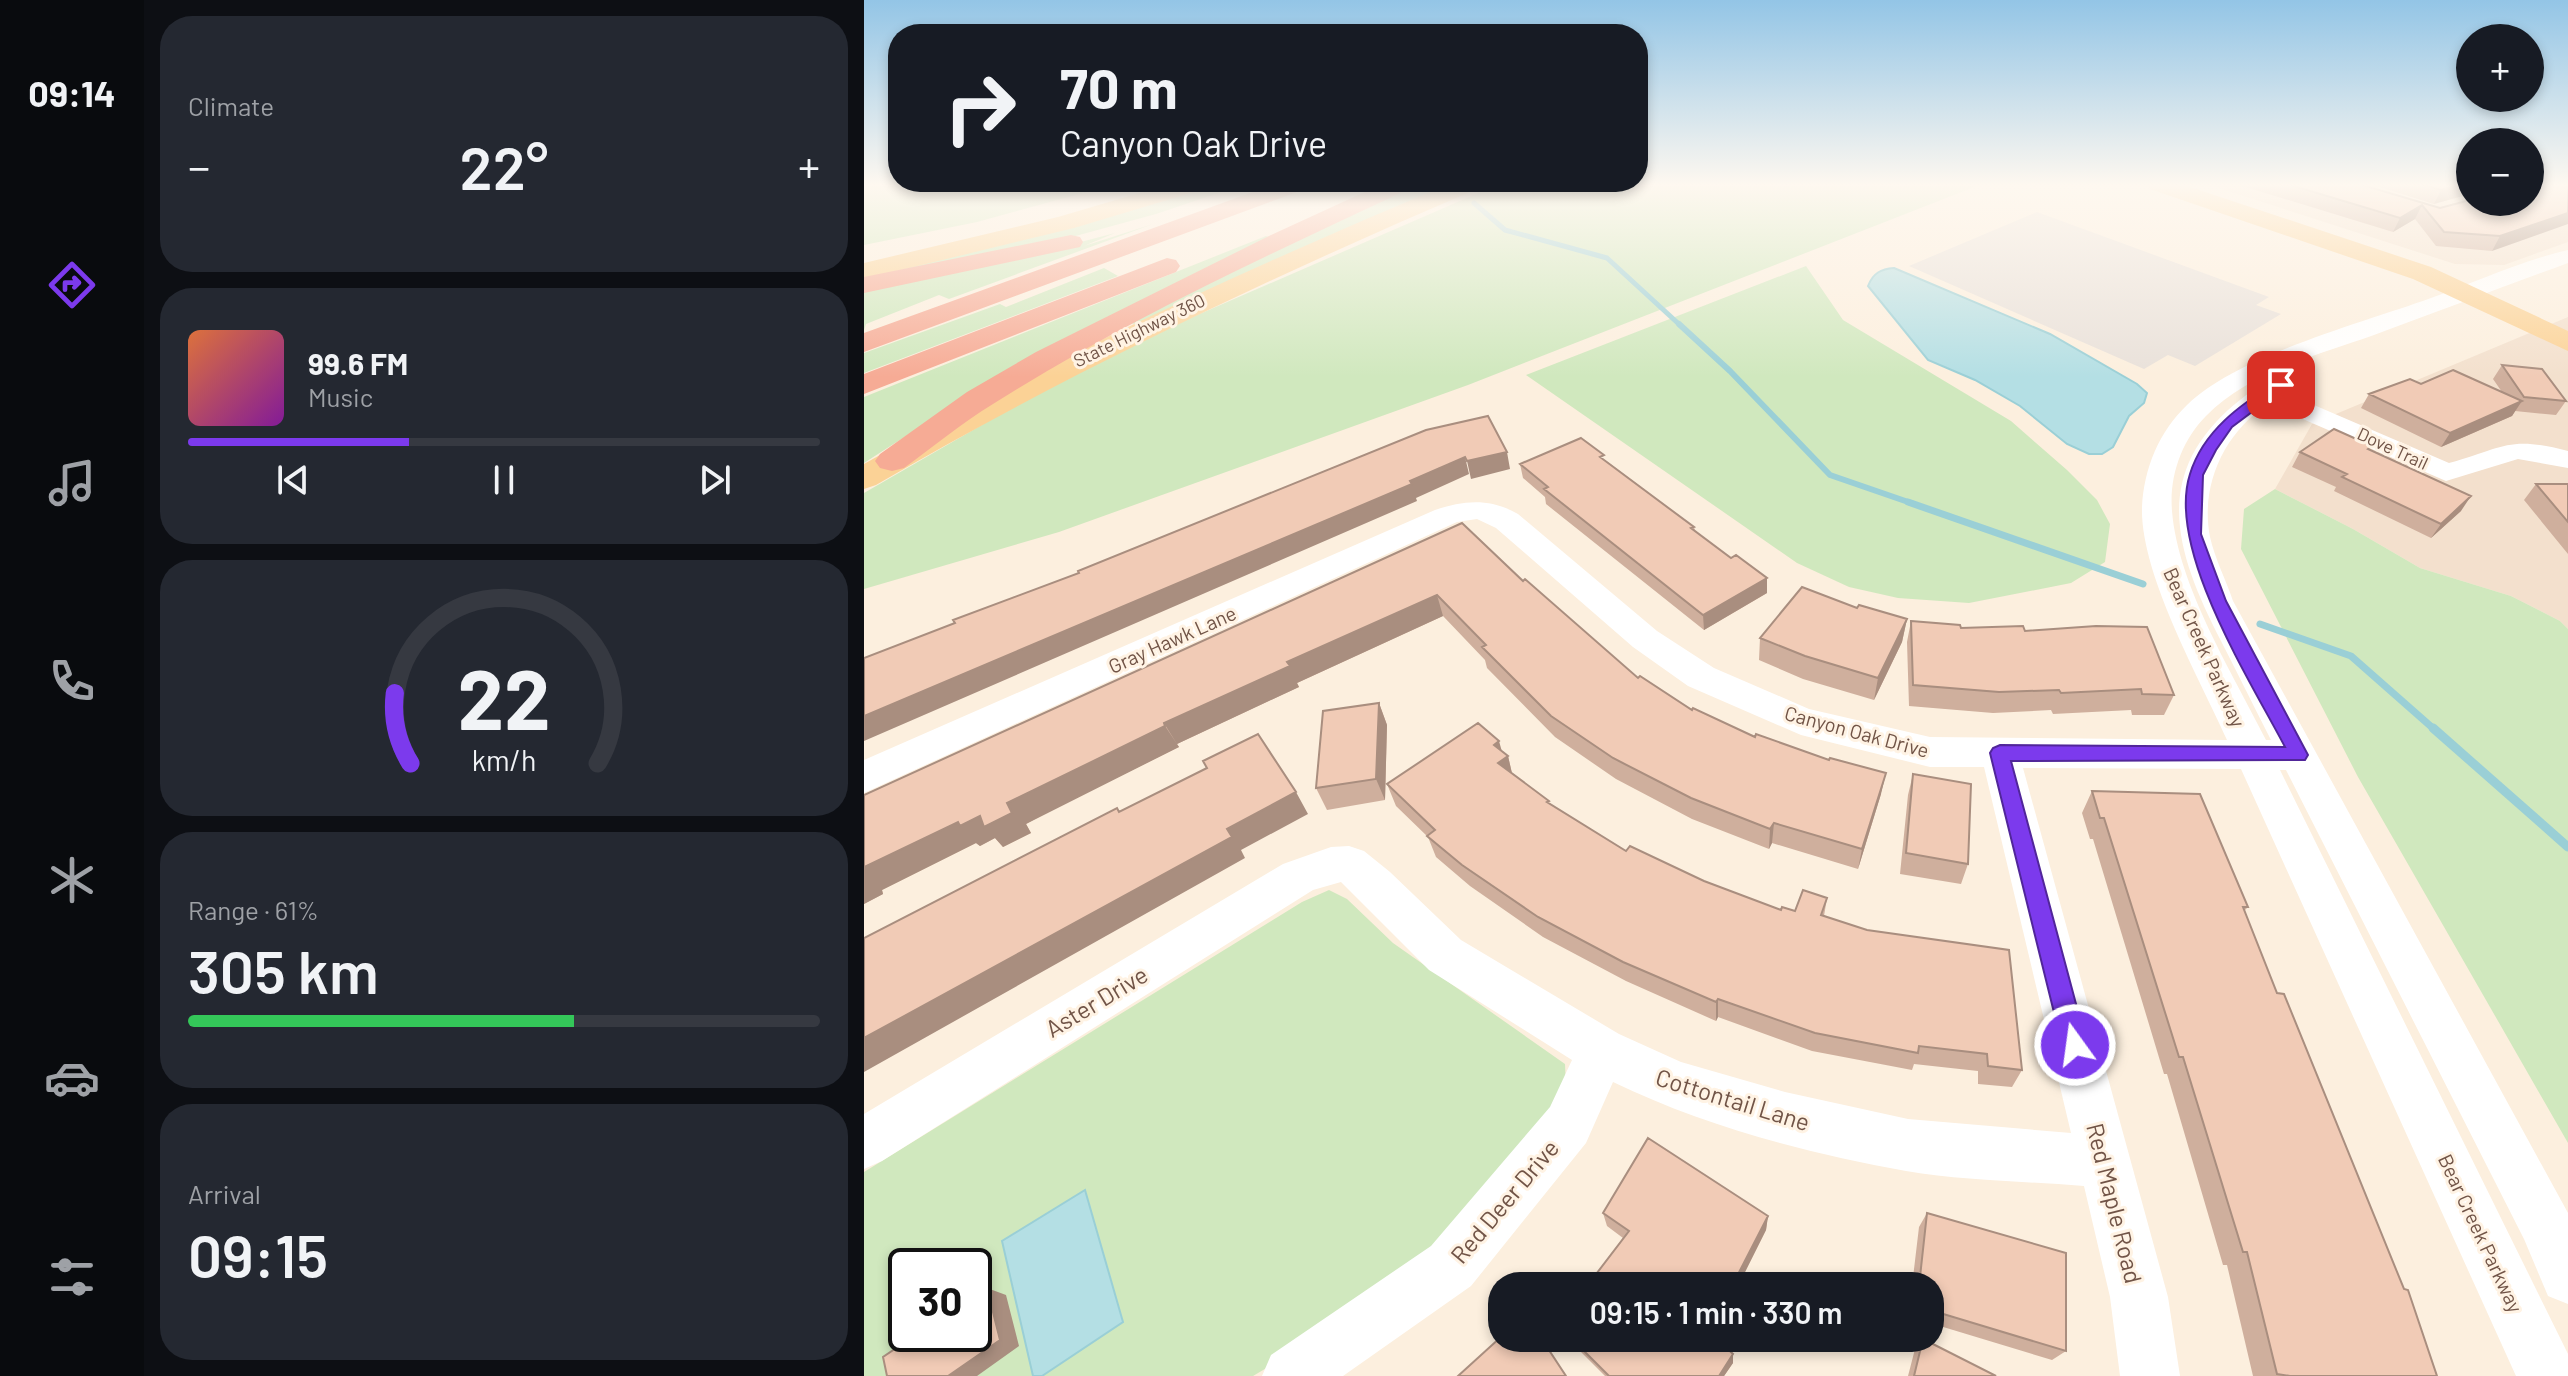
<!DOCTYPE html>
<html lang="en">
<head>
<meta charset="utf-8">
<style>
  :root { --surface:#171b24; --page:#242831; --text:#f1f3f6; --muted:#9ea1a6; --line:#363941; --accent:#7c3aed }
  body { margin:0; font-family:Barlow,sans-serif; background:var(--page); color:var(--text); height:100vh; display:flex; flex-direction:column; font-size:30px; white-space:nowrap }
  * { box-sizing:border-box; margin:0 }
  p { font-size:26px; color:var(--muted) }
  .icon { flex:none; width:44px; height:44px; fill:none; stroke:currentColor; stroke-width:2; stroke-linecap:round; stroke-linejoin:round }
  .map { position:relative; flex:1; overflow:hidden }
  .panel { display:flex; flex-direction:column; gap:16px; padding:16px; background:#0d0f14; width:720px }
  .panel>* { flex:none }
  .guide { position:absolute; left:24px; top:24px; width:760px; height:168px; border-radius:32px; box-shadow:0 4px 12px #0003; background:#171b24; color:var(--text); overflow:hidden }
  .fabs { position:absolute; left:1592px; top:24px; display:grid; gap:16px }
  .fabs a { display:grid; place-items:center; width:88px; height:88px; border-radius:50%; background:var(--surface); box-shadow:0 4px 12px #0003; font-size:40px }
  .speed { position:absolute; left:24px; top:1248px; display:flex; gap:16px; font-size:40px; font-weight:700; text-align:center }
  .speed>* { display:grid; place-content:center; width:104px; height:104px; border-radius:50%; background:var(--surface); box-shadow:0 4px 12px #0003; line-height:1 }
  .speed .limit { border:4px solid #111; border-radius:12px; background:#fff; color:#111 }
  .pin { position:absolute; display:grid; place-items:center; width:68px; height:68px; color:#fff; margin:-34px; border-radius:16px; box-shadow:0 4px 12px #0006 }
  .me { position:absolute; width:88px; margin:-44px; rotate:346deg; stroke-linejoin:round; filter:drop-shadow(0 0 6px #0008) }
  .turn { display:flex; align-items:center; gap:28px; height:168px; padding:0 40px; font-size:36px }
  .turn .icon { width:104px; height:104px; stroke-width:2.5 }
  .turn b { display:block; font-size:56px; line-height:68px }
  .big { font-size:60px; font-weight:600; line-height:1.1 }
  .panel .widget { flex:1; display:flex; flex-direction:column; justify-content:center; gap:12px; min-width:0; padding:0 28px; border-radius:32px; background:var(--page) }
  .panel .dial { align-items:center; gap:0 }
  .dial svg { height:208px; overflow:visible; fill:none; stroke:var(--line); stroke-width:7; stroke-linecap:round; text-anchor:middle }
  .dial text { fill:var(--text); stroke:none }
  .song { display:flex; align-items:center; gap:24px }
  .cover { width:96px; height:96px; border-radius:12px; background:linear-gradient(135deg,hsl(20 70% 55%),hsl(290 70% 35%)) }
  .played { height:8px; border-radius:4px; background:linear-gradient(90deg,var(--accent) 35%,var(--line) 35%) }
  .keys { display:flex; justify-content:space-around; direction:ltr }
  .heat { display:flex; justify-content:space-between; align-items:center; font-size:44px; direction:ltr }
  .charge { height:12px; border-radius:6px; background:linear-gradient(90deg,#34c759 61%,var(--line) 0) }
  .trip { position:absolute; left:624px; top:1272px; width:456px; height:80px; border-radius:32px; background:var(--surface); box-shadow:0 4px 12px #0003; font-weight:600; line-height:80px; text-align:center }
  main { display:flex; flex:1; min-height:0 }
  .tab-bar { display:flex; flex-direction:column; width:144px; justify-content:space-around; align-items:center; background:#090b0e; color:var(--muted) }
  .tab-bar .icon { width:56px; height:56px }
  .tab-bar .selected { color:var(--accent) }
  .tab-bar b { font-size:36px; color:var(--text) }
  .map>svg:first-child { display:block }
</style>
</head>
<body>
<main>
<nav class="tab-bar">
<b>09:14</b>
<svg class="icon selected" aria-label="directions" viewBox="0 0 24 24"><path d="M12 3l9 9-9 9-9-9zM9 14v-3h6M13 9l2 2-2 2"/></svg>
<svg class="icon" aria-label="music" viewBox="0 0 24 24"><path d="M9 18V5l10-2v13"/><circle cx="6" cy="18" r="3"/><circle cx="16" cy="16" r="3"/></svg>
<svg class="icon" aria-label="phone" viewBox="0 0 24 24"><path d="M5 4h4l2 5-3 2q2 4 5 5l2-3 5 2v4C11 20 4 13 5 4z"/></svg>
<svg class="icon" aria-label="climate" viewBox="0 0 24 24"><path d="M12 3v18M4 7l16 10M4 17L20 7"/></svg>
<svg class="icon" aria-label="car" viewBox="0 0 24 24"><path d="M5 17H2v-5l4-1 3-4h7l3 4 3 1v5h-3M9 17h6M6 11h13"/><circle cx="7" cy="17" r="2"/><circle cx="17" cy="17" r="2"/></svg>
<svg class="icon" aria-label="filters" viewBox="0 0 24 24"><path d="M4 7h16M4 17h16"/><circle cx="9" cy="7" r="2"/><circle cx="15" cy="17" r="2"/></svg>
</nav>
<section class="panel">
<div class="widget"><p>Climate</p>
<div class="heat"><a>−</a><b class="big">22°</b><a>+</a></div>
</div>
<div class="widget">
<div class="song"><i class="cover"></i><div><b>99.6 FM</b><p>Music</p></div></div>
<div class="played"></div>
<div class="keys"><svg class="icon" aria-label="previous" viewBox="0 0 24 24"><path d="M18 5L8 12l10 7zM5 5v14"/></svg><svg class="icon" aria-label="pause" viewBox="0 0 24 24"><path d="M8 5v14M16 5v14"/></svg><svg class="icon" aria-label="next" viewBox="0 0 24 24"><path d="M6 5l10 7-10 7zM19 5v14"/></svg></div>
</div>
<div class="widget dial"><svg viewBox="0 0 100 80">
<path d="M14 69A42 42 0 1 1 86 69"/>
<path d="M14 69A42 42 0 0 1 8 42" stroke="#7c3aed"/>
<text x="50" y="56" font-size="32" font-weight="700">22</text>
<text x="50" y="72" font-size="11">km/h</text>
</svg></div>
<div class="widget"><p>Range · 61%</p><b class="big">305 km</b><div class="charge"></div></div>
<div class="widget"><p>Arrival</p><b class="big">09:15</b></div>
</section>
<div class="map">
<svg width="1704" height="1376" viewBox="0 0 1704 1376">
  <rect width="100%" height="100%" fill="#fcefde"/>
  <path fill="#f3e0cd" d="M1342,184H1606V202H1666L1704,184V242L1640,265L1591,264Z
    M1704,317V629L1696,621L1647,596L1556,568L1489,529L1411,489L1448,424Z"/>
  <path fill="#e9e1da" d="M1173,212L1405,297L1392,305L1417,314L1331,366L1304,355L1280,369L1045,266Z"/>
  <path fill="#d0e8be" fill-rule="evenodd" d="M0,184H252L113,222L0,245Z
    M343,184H381L292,214L153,252L0,275L303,198Z
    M546,184H594L271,324L262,322Z
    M635,184H1118L604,385L195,532L0,589V493L232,359Z
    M289,224L85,299L75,295L2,324L0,330V288L190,249L251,233L220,246Z
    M402,236L411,239L84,409L0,463V397Z
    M942,266L979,320L1147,421L1203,470L1233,500L1246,524L1241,562L1207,583L1105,603L1034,598L985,587L933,563L662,375Z
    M240,268L254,276L0,373V353L136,304L142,307Z
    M1411,489L1489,529L1556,568L1647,596L1696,621L1704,629V1143L1494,777L1377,549L1380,509Z
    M465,890L483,899L529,943L701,1064L702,1088L579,1256L484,1320L389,1376H0V1172L438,902ZM42,1266H110V1334H42Z"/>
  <path fill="#b4dfe4" stroke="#9acfd6" stroke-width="2" d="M1030,268L1186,334L1273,384L1283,393L1280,403L1265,416L1249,447L1238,454H1225L1203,444L1156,406L1111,380L1064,360L1004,286C1009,273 1017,269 1030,268Z
    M221,1190L259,1322L178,1376H169L138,1241Z"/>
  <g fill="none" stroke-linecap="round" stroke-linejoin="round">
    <path stroke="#9acfd6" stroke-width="5" d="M610,203L641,230L743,258L817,326"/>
    <path stroke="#9acfd6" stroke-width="6" d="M815,324L866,371L966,475L1050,504"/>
    <path stroke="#9acfd6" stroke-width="7" d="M1044,502L1279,584
      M1396,624L1487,656L1571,730"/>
    <path stroke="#9acfd6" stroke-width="9" d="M1569,728L1704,847"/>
    <path fill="#fff" fill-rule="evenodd" d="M1704,250V263C1639,287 1575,311 1510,335C1454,355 1385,372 1342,416C1318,440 1305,476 1308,511C1314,586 1368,672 1402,740H1407C1390,707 1374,674 1357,641C1313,555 1285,476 1371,404C1389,389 1419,367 1442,373L1446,378L1442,383L1422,393L1585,463C1640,448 1644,435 1704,451V468L1654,459L1582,481L1404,404C1360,433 1336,485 1346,537C1351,559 1362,580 1369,601L1704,1213V1304L1684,1296L1660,1239L1422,770H1416L1704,1354V1376H1652L1377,769L1159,768L1304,1297L1316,1376H1256L1246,1297L1220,1186C1161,1181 1100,1181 1042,1171C942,1153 840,1126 749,1082L722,1143L607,1286L479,1376H398L407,1355L567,1246L686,1107L708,1060L565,970L477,882L449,890L18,1161L0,1169V1114L419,864L467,847L485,846L500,851L526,872L597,940L755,1034L817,1062L921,1092L1044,1119L1207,1133L1120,767H1066L937,735L824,686L769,647L632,528L613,519L593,522L0,793V760L571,510C601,500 626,498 654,514L793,631L850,668L945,709L1066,737L1363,740C1335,677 1276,574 1278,507C1280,468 1295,432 1323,405C1375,355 1498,323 1567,298C1612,282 1657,261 1704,250Z"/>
    <path fill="#fbd296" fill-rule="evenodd" d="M306,184H343L340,189L210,228L0,279V263L194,217Z
      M585,184H616L613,189C407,277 206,372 12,485L0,489V464C189,357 385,268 585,184Z
      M1283,184H1317L1567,267L1704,331V351L1549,279L1286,189Z"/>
    <path fill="#f6ab95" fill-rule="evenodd" d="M411,184H444L441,189L0,352V333Z
      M518,184H548L545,189C404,255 260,321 129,404C98,423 69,447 40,468L28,471L16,468L11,461L16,454L103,392L172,352L405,236Z
      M207,235L216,237L219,242L216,247L0,293V277Z
      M303,258L312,260L316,266L312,272L0,394V374Z"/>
  </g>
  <path fill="#cfaf9d" d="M1372,184H1495L1576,208L1704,184L1628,251L1572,246L1551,219L1529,232Z
    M1506,184H1606L1570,204Z
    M1638,365L1702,401L1692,415L1651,411L1648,416L1577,447L1497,408L1505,394L1557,384L1638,392L1629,379Z
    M1506,450L1597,511L1567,538L1470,491L1472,487L1428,467L1436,452Z
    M741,460L830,527L831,531L867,558L903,578V593L840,630L682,504L681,497L659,478L656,464Z
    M1672,484H1704V554L1660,500Z
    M598,523L659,581L774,678L828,710L891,737L1017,794L994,869L908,843L905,849L828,819L752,779L691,737L623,668L621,660L579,616L433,683L435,687L313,744L315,747L189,809L162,824L167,833L139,847L131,838L116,846L112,843L18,890L19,894L0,904V795Z
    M993,608L1043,619L1038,642L1010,700L939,679L895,660L896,638Z
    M1047,621L1097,628L1161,631L1310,695L1300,715H1268L1267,710L1189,714L1187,710L1129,713L1045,706L1043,642Z
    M515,703L523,725L521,800L463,810L452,788Z
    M638,751L644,756L648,773L685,801L686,804L762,851L917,910L931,911L963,898L960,916L1158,1070L1148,1087L1114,1084V1071L1050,1064L1048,1070L948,1051L854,1017L852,1021L762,981L679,937L606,886L572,857L564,837L532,806L523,784Z
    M1049,774L1104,864L1097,884L1036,874L1044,795Z
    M1228,791L1384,907L1380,911L1413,993L1573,1376H1389L1363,1265H1359L1303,1074H1300L1229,839H1226L1218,813Z
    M739,1213L904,1216L902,1230L874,1286H723L759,1238L743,1226Z
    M1063,1213L1202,1351L1188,1360L1066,1323V1286H1048L1055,1227Z
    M703,1338H852L869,1363L860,1376H741Z
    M1059,1339L1132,1376H1044L1051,1349Z"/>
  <path fill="#a98e7f" d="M1599,184H1606V194L1570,204L1577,190Z
    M1558,205L1551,219L1529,232L1536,218Z
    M1704,213V224L1628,251L1636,236Z
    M1658,401L1648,416L1577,447L1586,433Z
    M643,452L646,469L607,479L603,461Z
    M601,457L605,474L552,498L553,501L0,741V716Z
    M1607,496L1597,511L1567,538L1577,524Z
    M903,578V593L840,630L839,615Z
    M573,595L579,616L433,683L435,687L313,744L300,723L423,662Z
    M1043,619L1038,642L1010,700L1014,678Z
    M515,703L523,725L521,800L512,779Z
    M301,726L315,747L162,824L167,833L139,847L131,838L116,846L112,843L18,890L19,894L0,904V867L94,822L172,789Z
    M635,741L640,759L644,756L649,778L640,785L630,745Z
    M1022,773L1017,794L994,869L998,849Z
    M432,792L444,814L377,850L381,858L0,1072V1038L363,829Z
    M910,823L908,843L905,849L906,829Z
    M854,999V1017L852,1021V1002Z
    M904,1216L902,1230L874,1286H868Z
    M123,1288L142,1295L155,1346L113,1376H84Z
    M869,1354V1363L860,1376H855Z"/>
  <path fill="#f1cbb6" stroke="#a98e7f" stroke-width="2" d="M1423,184H1495L1576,208L1606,200V202H1666V184H1704V213L1636,236L1580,232L1558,205L1536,218Z
    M1557,184H1599L1577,190Z
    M1638,365L1678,369L1702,401L1660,397Z
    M1589,370L1658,401L1586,433L1505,394L1546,379L1557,384Z
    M624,416L643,452L603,461L601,457L546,481L548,484L0,716V658L91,623L89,620L215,573L214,571L562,430Z
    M1470,429L1508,446L1504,449L1607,496L1577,524L1478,477L1483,474L1436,452Z
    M717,438L740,455L736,457L830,527L827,528L867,558L872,555L903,578L839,615L680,489L684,487L656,464Z
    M1672,484H1704V522Z
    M598,523L659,581L661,579L774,678L776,676L828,710L829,708L891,737L892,734L965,760L966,758L1022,773L998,849L910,823L906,829L827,798L749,758L687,716L618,647L622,645L573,595L423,662L426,666L300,723L301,726L172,789L143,803L148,813L120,827L116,816L96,826L94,822L0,867V795Z
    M938,587L993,608L995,605L1043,619L1014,678L941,656L896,638Z
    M1047,621L1096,625L1097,628L1159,626L1161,631L1232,626L1283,627L1310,695L1278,694L1277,689L1197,693L1195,690L1135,692L1049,685Z
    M515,703L512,779L452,788L459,711Z
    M614,723L635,741L630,745L644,756L634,763L685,801L683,802L762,851L766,846L840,881L917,910L918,907L931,911L939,890L963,898L957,915L1003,930L1145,950L1158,1070L1124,1066L1123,1054L1055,1046L1054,1053L951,1033L854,999L852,1002L759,962L674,917L598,865L563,836L571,830L523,784Z
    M394,734L432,792L363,829L368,837L0,1038V938L253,808L255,812L343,768L339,761Z
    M1049,774L1107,784L1104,864L1042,853Z
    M1228,791L1336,794L1384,907H1379L1413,993L1420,994L1540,1289L1544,1290L1573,1376H1426L1413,1374L1383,1252H1379L1319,1057H1315L1240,818H1236Z
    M784,1138L904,1216L868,1286H723L765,1231L739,1213Z
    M1063,1213L1202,1253V1351L1066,1310V1286H1055Z
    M123,1288L136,1340L84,1376H23L19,1357L53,1334H110V1296Z
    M638,1336V1338H677L702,1376H594Z
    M707,1338H852L869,1354L855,1376H745Z
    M1059,1339L1132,1376H1050Z"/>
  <linearGradient id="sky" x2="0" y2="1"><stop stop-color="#93c5e6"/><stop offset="0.49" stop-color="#fef8f0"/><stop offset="1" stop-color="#fef8f0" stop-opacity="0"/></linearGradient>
  <rect width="1704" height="377" fill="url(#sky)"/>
  <path fill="#7c3aed" stroke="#51269a" stroke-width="2" d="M1413,382L1424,385L1368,427L1352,450L1339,475L1337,534L1362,601L1444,755L1441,760L1147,761L1223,1045L1219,1054L1211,1057L1202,1054L1198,1045L1126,753L1129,748L1136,745L1421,747C1386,680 1302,549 1326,474C1339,431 1377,404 1413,382Z"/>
  <g text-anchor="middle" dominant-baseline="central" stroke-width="6" stroke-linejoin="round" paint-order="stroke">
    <g font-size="18" fill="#715447" stroke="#fff3e4">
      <text transform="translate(275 330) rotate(-26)">State Highway 360</text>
      <text transform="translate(1529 448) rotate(25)">Dove Trail</text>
    </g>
    <g font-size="20" fill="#715447" stroke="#fff3e4">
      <text transform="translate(308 639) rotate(-24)">Gray Hawk Lane</text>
      <text transform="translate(1341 647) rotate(66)">Bear Creek Parkway</text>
      <text transform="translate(993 731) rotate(15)">Canyon Oak Drive</text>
      <text transform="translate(1617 1233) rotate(65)">Bear Creek Parkway</text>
    </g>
    <g font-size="24" fill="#715447" stroke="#fff3e4">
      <text transform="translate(232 1001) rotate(-31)">Aster Drive</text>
      <text transform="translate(869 1099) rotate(17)">Cottontail Lane</text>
      <text transform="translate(640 1201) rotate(-50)">Red Deer Drive</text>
      <text transform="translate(1251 1203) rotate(76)">Red Maple Road</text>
    </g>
  </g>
</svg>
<div class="fabs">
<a>+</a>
<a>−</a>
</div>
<div class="speed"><div class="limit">30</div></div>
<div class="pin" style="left:1417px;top:385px;background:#d93025"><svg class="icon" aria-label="arrive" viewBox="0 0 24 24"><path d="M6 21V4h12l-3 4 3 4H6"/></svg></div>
<svg class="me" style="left:1211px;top:1045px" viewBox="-20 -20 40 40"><circle r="17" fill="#7c3aed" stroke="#fff" stroke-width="3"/><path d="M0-11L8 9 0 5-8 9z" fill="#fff"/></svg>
<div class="trip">09:15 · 1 min · 330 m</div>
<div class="guide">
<div class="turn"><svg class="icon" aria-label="right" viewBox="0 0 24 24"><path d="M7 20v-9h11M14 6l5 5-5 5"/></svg><div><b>70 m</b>Canyon Oak Drive</div></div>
</div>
</div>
</main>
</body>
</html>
